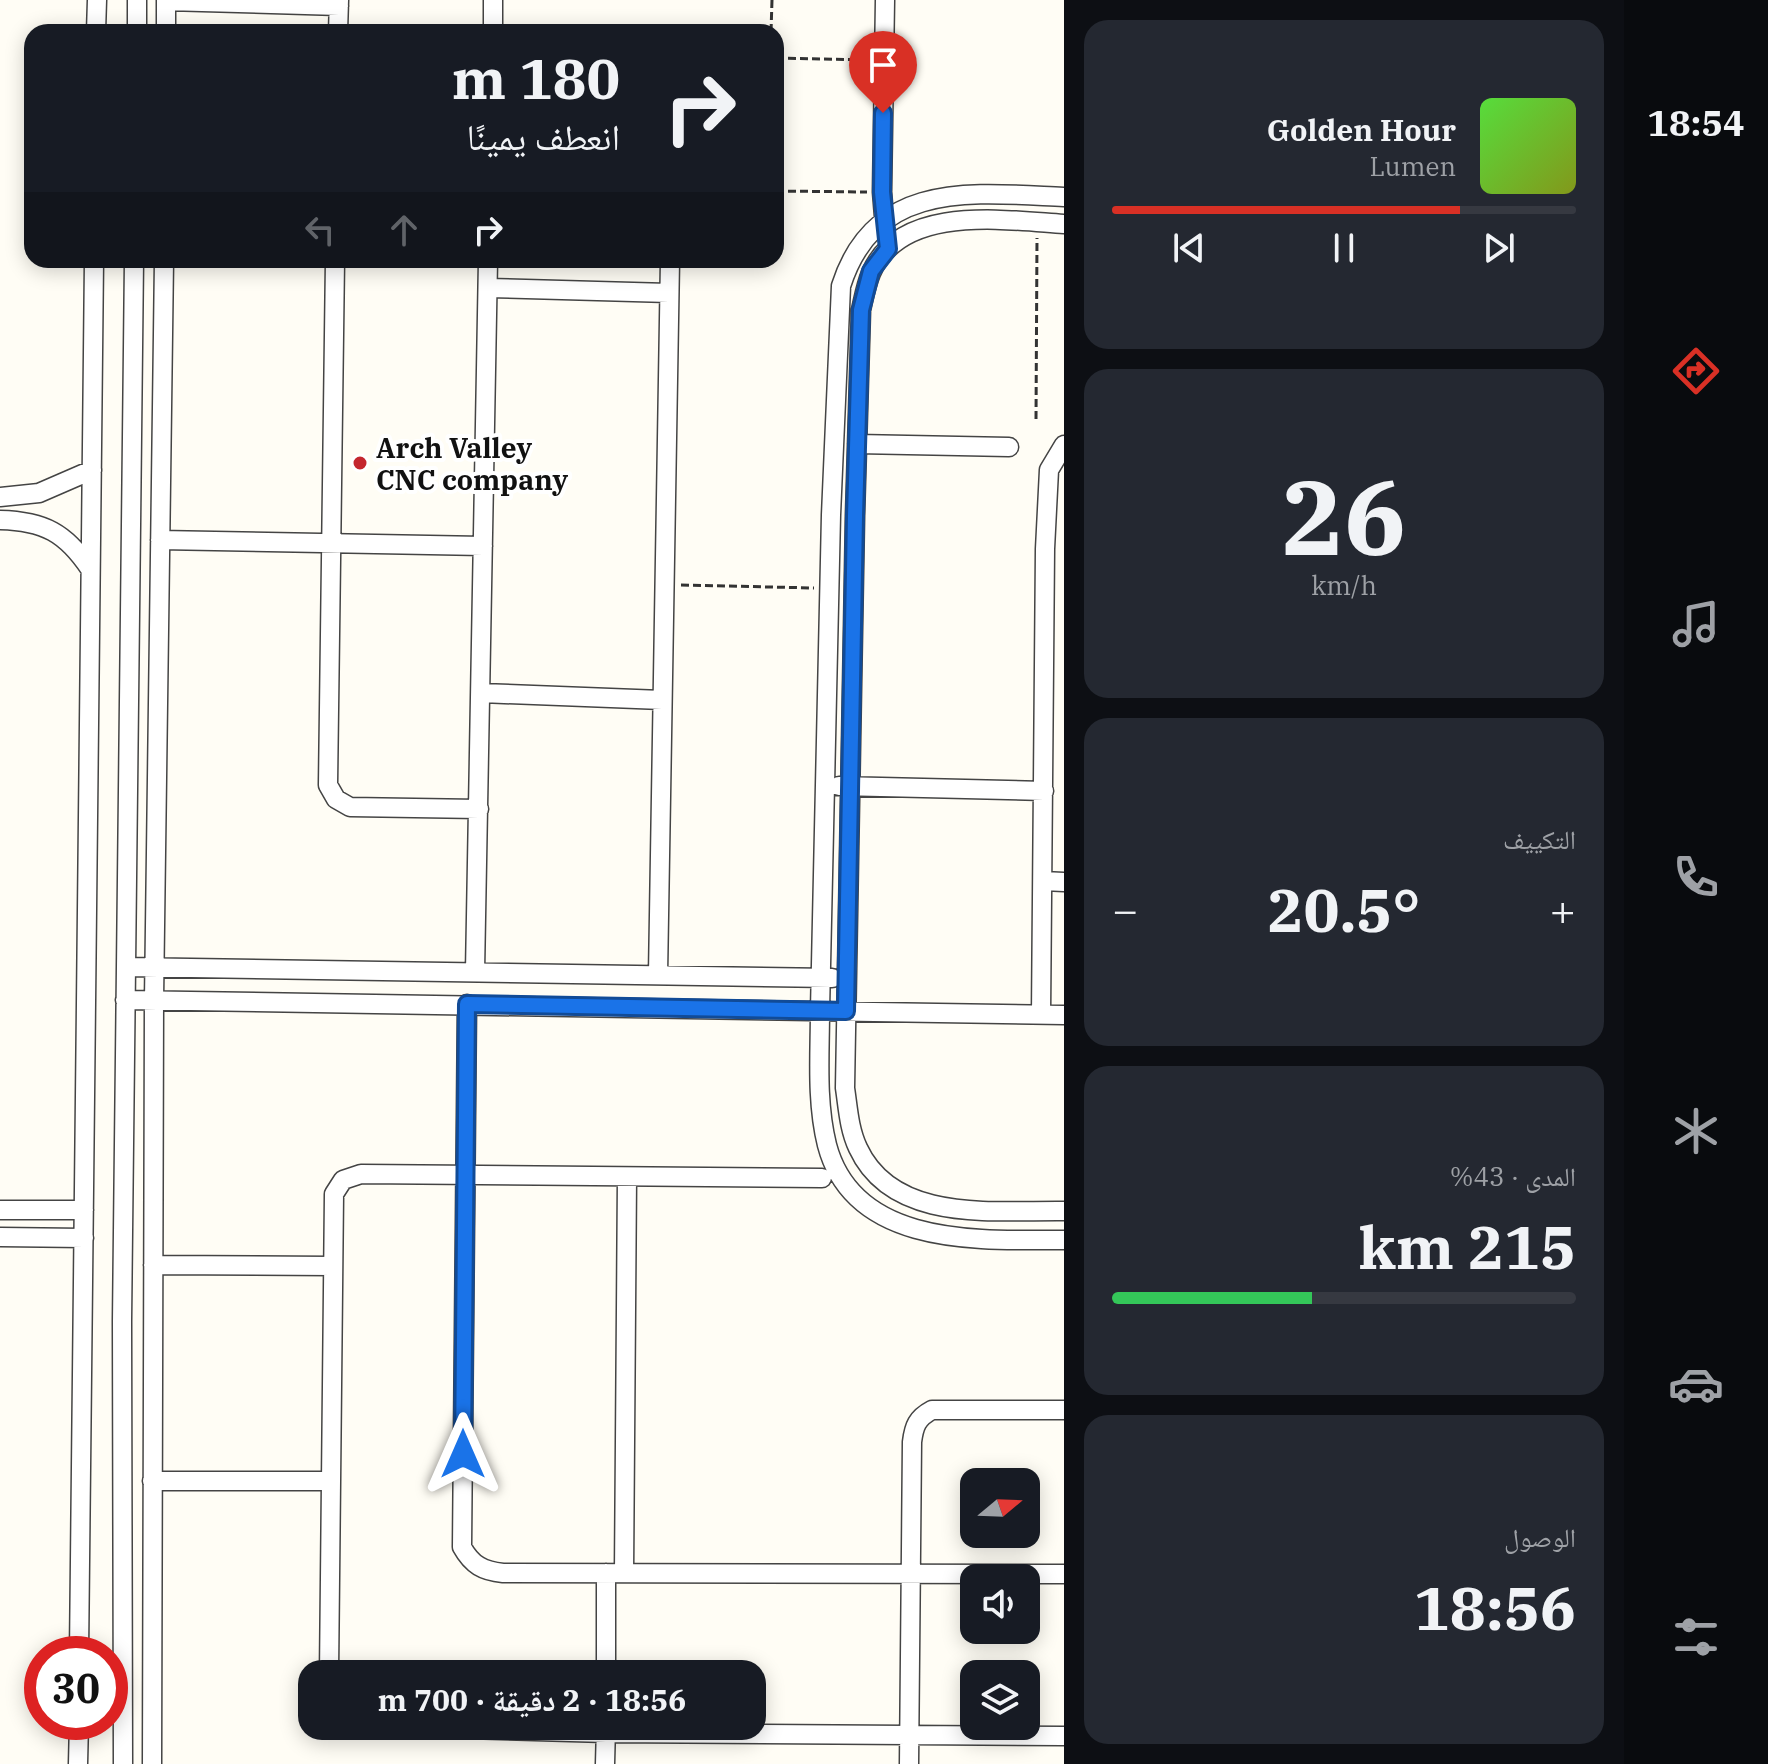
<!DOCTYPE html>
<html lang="ar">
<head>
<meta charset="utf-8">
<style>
  :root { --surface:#171b24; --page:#242831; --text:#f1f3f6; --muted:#9ea1a6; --line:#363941; --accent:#d93025 }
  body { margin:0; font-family:"IBM Plex Serif","Noto Naskh Arabic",serif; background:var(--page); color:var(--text); direction:rtl; height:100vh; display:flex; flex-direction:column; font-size:30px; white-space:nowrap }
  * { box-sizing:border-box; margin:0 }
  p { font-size:26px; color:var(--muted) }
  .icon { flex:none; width:44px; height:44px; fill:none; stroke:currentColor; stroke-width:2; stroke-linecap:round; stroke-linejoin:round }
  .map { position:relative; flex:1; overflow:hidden; direction:ltr }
  .side { display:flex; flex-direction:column; gap:20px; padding:20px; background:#0d0f14; width:560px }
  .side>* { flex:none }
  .top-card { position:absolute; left:24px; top:24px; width:760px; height:244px; border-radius:24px; box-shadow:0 4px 20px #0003; direction:rtl; background:#171b24; color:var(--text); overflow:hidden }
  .needle { width:52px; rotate:71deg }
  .fabs { position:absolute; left:960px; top:1468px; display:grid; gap:16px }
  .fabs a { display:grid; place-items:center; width:80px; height:80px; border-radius:16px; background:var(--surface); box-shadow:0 4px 20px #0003; font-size:40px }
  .speed { position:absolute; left:24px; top:1636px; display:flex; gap:16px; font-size:40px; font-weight:700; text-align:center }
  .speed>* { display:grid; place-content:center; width:104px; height:104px; border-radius:50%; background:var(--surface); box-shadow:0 4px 20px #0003; line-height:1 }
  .speed .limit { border:12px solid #d22; background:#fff; color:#111 }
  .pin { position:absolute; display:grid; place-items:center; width:68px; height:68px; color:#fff; margin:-82px -34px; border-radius:50% 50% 50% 0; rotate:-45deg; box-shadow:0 0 8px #0007 }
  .pin .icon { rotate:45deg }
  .me { position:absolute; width:88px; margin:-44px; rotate:0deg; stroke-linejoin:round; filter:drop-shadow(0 0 6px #0008) }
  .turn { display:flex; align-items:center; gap:28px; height:168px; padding:0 32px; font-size:36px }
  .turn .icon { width:104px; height:104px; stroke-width:2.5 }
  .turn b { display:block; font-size:56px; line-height:68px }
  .lanes { display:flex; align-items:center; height:76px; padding:0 32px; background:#0003; justify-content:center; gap:40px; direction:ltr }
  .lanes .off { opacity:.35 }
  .big { font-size:60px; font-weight:700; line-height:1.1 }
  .side .tile { flex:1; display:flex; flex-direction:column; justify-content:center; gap:12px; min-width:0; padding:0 28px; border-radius:24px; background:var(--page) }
  .side .dial { align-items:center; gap:0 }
  .dial b { font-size:104px; line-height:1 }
  .song { display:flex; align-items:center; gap:24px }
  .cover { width:96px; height:96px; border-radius:12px; background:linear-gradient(135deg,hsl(110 70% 55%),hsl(70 70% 35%)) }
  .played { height:8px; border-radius:4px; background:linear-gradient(90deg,var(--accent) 75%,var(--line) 75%) }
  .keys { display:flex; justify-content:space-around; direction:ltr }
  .heat { display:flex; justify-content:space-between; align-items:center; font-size:44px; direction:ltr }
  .charge { height:12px; border-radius:6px; background:linear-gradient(90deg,#34c759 43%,var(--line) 0) }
  .trip { position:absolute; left:298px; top:1660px; width:468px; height:80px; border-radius:24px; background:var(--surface); box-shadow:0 4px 20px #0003; font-weight:700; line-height:80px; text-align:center; direction:rtl }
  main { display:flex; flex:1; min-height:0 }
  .menu { display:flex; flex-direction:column; width:144px; justify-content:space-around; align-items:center; background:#090b0e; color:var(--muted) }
  .menu .icon { width:56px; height:56px }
  .menu .selected { color:var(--accent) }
  .menu b { font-size:36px; color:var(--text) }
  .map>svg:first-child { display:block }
</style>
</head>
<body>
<main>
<nav class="menu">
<b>18:54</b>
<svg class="icon selected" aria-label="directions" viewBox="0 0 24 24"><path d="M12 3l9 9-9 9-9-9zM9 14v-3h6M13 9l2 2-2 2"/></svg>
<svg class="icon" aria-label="music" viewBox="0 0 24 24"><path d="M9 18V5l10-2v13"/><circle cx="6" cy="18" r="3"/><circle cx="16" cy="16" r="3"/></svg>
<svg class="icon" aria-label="phone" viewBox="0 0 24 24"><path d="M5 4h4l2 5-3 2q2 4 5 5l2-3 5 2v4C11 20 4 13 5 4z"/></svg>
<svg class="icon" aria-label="climate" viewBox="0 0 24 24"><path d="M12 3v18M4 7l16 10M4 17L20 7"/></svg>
<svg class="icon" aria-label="car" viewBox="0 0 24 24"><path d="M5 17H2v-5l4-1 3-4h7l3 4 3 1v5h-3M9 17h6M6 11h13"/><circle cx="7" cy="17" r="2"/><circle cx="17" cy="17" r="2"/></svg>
<svg class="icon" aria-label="filters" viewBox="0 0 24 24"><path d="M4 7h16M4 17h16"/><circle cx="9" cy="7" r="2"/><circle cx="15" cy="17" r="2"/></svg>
</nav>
<section class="side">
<div class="tile">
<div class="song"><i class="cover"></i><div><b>Golden Hour</b><p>Lumen</p></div></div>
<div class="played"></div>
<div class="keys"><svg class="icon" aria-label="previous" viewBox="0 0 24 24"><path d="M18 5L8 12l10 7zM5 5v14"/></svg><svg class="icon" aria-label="pause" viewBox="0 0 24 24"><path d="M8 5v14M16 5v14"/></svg><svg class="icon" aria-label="next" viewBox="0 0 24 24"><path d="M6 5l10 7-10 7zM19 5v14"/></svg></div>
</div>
<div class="tile dial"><b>26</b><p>km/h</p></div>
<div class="tile"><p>التكييف</p>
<div class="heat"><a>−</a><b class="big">20.5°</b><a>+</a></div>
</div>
<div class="tile"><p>المدى · 43%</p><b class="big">215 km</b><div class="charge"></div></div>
<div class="tile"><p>الوصول</p><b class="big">18:56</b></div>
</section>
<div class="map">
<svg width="1064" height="1764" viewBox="0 0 1064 1764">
  <rect width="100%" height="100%" fill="#fffdf5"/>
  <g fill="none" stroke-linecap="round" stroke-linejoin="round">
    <g stroke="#444" stroke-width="21">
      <path id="minor" d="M885,0L882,192L885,229
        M166,1L339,6
        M96,32L97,0
        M137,32V0
        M166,32V0
        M338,32L339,0
        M493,32V0
        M1064,197C973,193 875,179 841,286L831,515L820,1010C820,1054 816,1101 827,1145C854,1248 981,1240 1064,1240
        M1064,224C1003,220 901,204 871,273C866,285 864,297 861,310L855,516L845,1088C848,1108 849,1129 858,1148C893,1224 995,1210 1064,1211
        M335,260L328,785L336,799L350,807L479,809
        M488,288L669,293
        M857,444L1009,447
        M0,497L39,493L92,470
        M0,520C44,521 66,533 90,569
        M160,540L483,546
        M481,693L662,700
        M839,786L1044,791
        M1043,881L1064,882
        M126,967L832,978
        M475,972L488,260
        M658,975L670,260
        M125,1000L1064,1015
        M467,1004L462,1547C472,1565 483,1571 503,1573L1064,1574
        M1041,1015L1045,549L1049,470L1064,445
        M0,1210H84
        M0,1237L84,1238
        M153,1265L333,1266
        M152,1481H330
        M624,1573L627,1177
        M79,1654L94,260
        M329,1674L334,1194L343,1180L361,1174L822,1178
        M606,1674V1573
        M360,1726L606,1733L1064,1736
        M78,1764L79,1722
        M123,1764L122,1321L134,260
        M152,1764L154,1000L164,260
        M605,1764L606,1726
        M909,1764L912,1442C914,1426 917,1418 932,1410H1064"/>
    </g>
    <path stroke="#333" stroke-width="3" stroke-dasharray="8 4" stroke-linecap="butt" d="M771,32L772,0
      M776,58L868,60
      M776,191L867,192
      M1036,419L1037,238
      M681,585L814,588"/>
    <use href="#minor" stroke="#fff" stroke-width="18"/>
  </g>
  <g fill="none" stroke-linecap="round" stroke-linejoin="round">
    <g stroke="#114b97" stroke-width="20">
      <path id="route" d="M463,1454L467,1004L846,1011L855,516L861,310L871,271L888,249L882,192L883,113"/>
    </g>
    <use href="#route" stroke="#1a73e8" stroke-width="14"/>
  </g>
  <circle fill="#c4262e" stroke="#fff" stroke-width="3" cx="360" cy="463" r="8"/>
  <g text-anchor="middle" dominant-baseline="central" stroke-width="8" stroke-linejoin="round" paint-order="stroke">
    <g font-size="28" font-weight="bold" fill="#111" stroke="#fff" text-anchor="start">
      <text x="376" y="447">Arch Valley<tspan x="376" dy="32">CNC company</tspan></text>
    </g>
  </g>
</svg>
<div class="fabs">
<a><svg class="needle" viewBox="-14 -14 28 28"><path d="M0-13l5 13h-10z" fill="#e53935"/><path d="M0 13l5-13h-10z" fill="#9ea1a6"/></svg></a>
<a><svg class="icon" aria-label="sound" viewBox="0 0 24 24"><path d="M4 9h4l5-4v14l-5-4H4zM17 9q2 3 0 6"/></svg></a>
<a><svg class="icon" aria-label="layers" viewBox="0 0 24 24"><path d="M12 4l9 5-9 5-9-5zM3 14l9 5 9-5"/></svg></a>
</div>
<div class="speed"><div class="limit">30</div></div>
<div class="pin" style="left:883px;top:113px;background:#d93025"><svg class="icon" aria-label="arrive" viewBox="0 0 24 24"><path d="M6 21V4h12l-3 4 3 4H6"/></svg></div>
<svg class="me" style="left:463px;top:1454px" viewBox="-20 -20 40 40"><path d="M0-17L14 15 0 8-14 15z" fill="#1a73e8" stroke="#fff" stroke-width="4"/></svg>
<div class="trip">18:56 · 2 دقيقة · 700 m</div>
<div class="top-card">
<div class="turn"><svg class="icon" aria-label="right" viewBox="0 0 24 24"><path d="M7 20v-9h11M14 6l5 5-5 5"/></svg><div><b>180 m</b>انعطف يمينًا</div></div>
<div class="lanes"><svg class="icon off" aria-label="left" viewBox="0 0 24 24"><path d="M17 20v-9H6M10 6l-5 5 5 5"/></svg><svg class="icon off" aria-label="ahead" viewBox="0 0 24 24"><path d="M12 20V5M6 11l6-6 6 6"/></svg><svg class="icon" aria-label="right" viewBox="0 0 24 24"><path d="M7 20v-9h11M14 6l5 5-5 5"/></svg></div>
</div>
</div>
</main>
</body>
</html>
